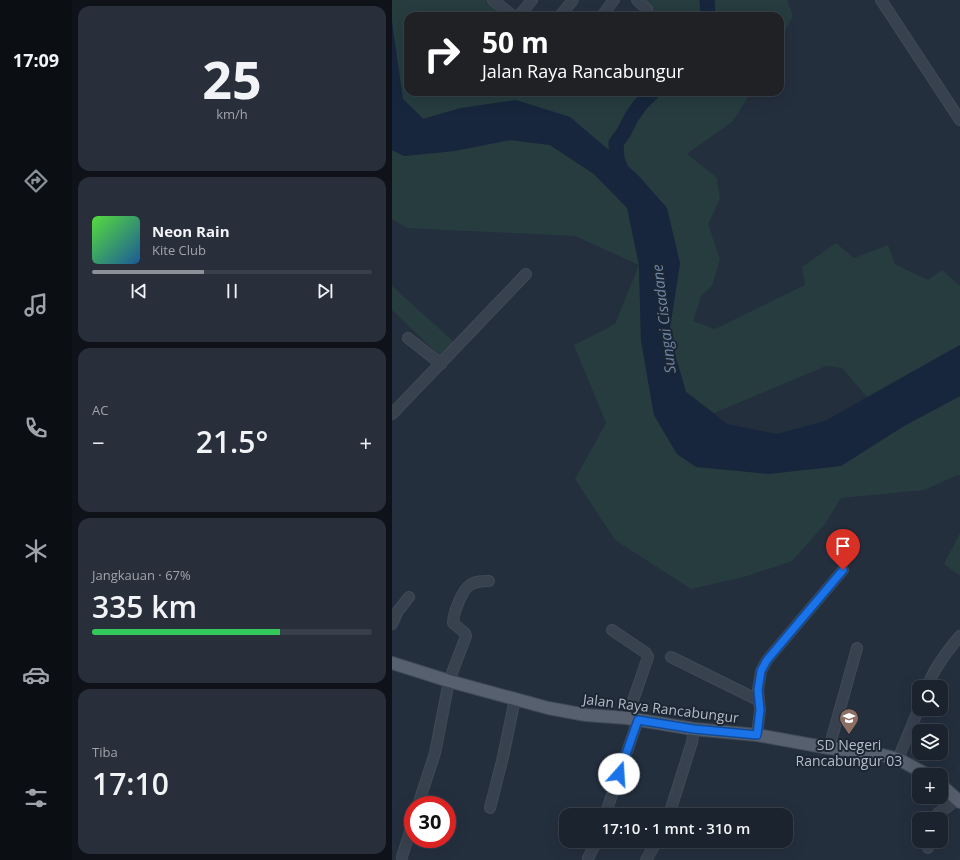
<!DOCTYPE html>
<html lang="id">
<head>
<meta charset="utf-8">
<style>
  :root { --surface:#1b232e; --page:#282f3a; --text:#f1f3f6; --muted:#a0a4aa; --line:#39404a; --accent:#8c9099 }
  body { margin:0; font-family:"Open Sans",sans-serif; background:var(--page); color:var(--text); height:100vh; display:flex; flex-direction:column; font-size:15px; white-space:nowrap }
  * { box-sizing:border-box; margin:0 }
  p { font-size:13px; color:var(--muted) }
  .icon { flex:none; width:22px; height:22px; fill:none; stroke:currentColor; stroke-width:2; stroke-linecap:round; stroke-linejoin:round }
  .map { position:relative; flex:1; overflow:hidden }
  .sheet { display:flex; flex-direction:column; gap:6px; padding:6px; background:#0f1319; width:320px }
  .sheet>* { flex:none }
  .guide { position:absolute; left:12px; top:12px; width:380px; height:84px; border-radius:12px; box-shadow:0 4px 16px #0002,0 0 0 1px var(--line); background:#202124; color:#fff; overflow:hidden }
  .buttons { position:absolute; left:520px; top:680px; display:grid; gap:8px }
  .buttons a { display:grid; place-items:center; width:36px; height:36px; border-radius:8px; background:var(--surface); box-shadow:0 4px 16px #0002,0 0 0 1px var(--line); font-size:20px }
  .speed { position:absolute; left:12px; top:796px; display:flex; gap:8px; font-size:20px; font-weight:700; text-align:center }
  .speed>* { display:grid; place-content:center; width:52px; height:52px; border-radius:50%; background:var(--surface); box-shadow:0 4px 16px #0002,0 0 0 1px var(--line); line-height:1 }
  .speed .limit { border:6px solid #d22; background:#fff; color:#111 }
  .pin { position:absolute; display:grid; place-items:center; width:34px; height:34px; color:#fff; margin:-41px -17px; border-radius:50% 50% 50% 0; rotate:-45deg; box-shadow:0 0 4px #0007 }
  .pin .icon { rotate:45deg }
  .me { position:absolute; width:44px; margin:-22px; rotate:19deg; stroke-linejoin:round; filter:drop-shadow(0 0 3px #0008) }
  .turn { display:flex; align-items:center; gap:14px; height:84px; padding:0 12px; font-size:18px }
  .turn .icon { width:52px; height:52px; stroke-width:2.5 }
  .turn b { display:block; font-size:28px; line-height:34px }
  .big { font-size:30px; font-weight:600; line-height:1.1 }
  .sheet .tile { flex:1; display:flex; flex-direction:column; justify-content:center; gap:6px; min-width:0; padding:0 14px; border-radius:12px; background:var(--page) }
  .sheet .dial { align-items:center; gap:0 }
  .dial b { font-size:52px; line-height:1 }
  .song { display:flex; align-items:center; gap:12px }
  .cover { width:48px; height:48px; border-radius:6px; background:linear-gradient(135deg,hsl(110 70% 55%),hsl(210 70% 35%)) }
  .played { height:4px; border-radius:2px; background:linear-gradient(90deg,var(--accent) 40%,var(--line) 40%) }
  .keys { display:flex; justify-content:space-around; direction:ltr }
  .heat { display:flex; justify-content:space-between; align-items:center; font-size:22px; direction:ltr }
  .charge { height:6px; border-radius:3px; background:linear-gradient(90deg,#34c759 67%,var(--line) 0) }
  .trip { position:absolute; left:167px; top:808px; width:234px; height:40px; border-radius:12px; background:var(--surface); box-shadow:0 4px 16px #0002,0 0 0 1px var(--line); font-weight:600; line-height:40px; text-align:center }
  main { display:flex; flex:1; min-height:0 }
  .dock { display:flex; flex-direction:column; width:72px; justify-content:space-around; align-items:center; background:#0b0e12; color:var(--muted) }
  .dock .icon { width:28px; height:28px }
  .dock .on { color:var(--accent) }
  .dock b { font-size:18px; color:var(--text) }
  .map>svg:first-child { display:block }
</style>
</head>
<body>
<main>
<nav class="dock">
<b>17:09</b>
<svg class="icon on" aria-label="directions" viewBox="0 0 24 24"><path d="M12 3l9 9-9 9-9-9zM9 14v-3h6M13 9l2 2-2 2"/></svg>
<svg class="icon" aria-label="music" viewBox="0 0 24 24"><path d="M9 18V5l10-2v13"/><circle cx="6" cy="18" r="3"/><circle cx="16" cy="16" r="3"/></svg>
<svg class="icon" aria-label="phone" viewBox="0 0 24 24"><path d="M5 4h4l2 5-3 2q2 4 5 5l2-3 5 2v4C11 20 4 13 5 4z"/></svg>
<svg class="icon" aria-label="climate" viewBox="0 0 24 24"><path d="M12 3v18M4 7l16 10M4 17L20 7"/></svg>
<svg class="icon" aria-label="car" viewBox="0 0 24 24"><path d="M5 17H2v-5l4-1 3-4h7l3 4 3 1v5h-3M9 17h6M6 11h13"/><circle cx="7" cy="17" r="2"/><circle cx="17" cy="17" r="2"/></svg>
<svg class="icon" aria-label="filters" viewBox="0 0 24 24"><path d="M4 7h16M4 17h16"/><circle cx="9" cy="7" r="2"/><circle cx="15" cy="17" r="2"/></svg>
</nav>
<section class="sheet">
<div class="tile dial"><b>25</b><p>km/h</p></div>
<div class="tile">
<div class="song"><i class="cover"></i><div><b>Neon Rain</b><p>Kite Club</p></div></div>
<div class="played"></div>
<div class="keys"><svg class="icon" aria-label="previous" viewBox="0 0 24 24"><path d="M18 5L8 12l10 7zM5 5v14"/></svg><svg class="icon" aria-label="pause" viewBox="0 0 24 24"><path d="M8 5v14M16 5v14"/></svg><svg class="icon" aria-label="next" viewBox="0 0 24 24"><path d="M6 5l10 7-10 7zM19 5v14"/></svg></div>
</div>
<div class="tile"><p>AC</p>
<div class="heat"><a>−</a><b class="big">21.5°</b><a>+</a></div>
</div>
<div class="tile"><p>Jangkauan · 67%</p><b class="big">335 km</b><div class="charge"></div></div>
<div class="tile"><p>Tiba</p><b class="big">17:10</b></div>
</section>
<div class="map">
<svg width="568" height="860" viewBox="0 0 568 860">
  <rect width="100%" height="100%" fill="#242f3e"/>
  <path fill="#263c3f" d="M0,0H94L114,16H16V92H359L341,121L295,154L325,178L328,199L316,224L328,259L320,286L309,296L301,321L323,329L413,285L410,267L444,243L462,258L496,245L503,264L536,280L550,270L568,286V345L475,397L450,368L434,366L322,413L294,392L277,334L288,263L245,174L69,108L32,119L11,99L2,40L0,22Z
    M255,0H395L401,16L388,41V16H259Z
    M118,140L158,145L202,174L236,208L247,265L249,341L262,415L285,454L512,426L568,396V476L566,475L532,490L449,498L433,524L400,561L352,577L299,589L223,540L183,479L214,423L182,345L223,324L247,265L183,236L15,228L0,219V150L12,156L62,151Z
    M0,286L63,343L49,357L0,310Z
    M568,533V576L552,564Z"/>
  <path fill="#17263c" d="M0,22L11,99L31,119L69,108L124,100L178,117L245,174L275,208L288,263L277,334L294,392L335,424L385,434L433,421L568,345V396L512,426L449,466L377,474L304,467L285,454L262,415L249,340L247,265L235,208L202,174L158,145L118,140L62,151L12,156L0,150Z"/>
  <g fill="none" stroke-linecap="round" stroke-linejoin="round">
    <path stroke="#17263c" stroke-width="15" d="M315,0L316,16
      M232,176L225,159L224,143L232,132L239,118L248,105L261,92"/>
    <g stroke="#414a57" stroke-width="12">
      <path id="minor" d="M101,0L121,16
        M245,0L255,9V12L252,16
        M489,0L568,120
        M127,16L140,0
        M168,16L181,0
        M210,16L222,0
        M16,338L49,364
        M0,414L134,274
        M0,624L6,611L17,597
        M220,630L254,653L256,657L235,718
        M279,657L366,700
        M535,687C542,669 555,651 568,636
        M365,735L368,710L366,690L369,671L375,660L451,570
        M437,748L465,648
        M506,759L527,708
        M26,805L43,753L57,681L74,636L73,633L61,623C61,614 70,590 78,585C84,581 90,581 97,581
        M98,808L111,757L123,699
        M213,815L246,720
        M277,815L300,742L302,729
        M542,819L546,813L557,806L564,798
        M536,848L540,841
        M10,857L21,822
        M196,858L205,841
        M254,860L265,841"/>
    </g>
    <g stroke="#414a57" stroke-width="14">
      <path id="major" d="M0,663L57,681L156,708L194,715L235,718L302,729L365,735L437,748L482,753L506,759L536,775
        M549,785L568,802"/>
    </g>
    <use href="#minor" stroke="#38414e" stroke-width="10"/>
    <use href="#major" stroke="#56606e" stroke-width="12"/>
  </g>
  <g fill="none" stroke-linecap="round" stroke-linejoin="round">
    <g stroke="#114b97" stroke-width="10">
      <path id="route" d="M227,774L246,720L302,729L365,735L368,710L366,690L369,671L375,660L451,570"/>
    </g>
    <use href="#route" stroke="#1a73e8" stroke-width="7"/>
  </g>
  <defs>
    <g id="school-pin" transform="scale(1)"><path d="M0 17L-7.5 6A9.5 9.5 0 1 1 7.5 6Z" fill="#8d6e63" stroke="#1d2633"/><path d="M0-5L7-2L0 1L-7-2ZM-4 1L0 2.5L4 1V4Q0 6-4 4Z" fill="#fff"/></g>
  </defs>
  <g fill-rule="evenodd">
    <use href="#school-pin" x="457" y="718"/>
  </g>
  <g text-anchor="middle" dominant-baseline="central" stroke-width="4" stroke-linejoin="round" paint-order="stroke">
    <g font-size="14" fill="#b4bcc9" stroke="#1d2633">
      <text transform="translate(269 708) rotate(7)">Jalan Raya Rancabungur</text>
    </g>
    <g font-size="14" fill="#b4bcc9" stroke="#1d2633">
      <text x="457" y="744">SD Negeri<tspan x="457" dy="16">Rancabungur 03</tspan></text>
    </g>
    <g font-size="15" font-style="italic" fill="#6d86a8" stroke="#1d2633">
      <text transform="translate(271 319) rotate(-97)">Sungai Cisadane</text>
    </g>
  </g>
</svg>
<div class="buttons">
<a><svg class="icon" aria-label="search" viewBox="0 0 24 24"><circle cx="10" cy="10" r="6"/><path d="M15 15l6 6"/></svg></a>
<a><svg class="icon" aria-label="layers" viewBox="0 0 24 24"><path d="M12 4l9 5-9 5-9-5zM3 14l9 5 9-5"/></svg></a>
<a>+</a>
<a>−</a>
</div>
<div class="speed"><div class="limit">30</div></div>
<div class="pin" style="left:451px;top:570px;background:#d93025"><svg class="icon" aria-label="arrive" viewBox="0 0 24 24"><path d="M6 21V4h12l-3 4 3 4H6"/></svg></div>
<svg class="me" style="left:227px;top:774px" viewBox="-20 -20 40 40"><circle r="19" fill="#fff"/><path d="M0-13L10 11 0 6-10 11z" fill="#1a73e8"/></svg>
<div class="trip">17:10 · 1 mnt · 310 m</div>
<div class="guide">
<div class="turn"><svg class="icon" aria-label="right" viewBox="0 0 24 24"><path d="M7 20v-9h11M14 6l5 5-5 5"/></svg><div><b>50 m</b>Jalan Raya Rancabungur</div></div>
</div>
</div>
</main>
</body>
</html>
